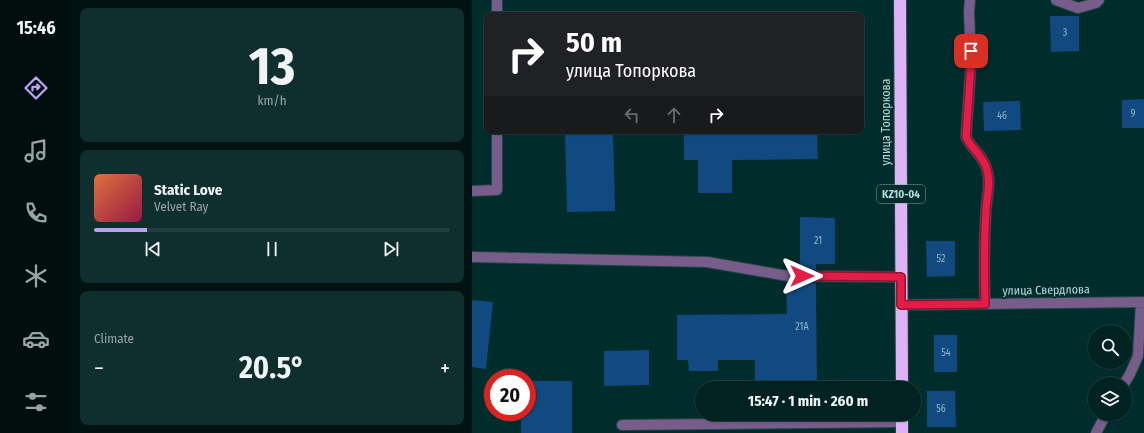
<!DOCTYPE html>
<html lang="en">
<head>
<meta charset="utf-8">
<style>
  :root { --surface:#002221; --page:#0e2f2e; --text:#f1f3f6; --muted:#95a4a5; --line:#223f3f; --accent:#bca0f2 }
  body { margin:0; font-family:"Fira Sans Condensed",sans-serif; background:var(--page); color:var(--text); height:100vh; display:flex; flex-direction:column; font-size:15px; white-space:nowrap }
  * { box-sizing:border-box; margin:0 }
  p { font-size:13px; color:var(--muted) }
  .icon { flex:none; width:22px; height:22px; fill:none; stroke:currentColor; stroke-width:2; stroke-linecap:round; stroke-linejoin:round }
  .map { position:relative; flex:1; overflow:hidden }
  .drawer { display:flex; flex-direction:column; gap:8px; padding:8px; background:#001312; width:400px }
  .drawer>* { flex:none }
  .banner { position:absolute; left:12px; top:12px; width:380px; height:122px; border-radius:8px; box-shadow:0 1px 3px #0004,0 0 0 1px var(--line); background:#202124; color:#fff; overflow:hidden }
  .buttons { position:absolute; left:616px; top:325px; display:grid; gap:8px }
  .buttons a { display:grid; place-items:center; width:44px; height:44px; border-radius:50%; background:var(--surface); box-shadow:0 1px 3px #0004,0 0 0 1px var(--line); font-size:20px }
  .speed { position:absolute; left:12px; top:369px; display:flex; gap:8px; font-size:20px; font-weight:700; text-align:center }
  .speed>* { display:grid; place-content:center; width:52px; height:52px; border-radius:50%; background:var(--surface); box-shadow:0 1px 3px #0004,0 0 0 1px var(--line); line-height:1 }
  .speed .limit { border:6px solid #d22; background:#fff; color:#111 }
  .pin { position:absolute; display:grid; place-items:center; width:34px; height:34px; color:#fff; margin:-17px; border-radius:8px; box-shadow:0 2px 6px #0006 }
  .me { position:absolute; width:44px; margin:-22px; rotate:90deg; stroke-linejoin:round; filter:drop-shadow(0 0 3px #0008) }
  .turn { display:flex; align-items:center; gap:14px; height:84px; padding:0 16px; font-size:18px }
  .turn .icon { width:52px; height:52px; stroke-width:2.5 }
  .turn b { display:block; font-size:28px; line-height:34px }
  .lanes { display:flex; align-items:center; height:38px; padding:0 16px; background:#0003; justify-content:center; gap:20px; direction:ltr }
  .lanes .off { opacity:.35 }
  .big { font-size:30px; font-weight:700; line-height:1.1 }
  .drawer .card { flex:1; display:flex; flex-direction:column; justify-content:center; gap:6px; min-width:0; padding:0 14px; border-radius:8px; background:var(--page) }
  .drawer .dial { align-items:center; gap:0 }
  .dial b { font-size:52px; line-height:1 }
  .song { display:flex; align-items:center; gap:12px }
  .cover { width:48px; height:48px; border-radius:6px; background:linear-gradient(135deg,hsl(20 70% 55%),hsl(340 70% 35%)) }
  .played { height:4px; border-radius:2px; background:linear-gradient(90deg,var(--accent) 15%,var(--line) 15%) }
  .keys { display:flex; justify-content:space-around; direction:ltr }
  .heat { display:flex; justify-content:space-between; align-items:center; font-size:22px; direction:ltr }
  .trip { position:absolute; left:223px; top:381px; width:226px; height:40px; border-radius:20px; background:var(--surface); box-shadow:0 1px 3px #0004,0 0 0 1px var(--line); font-weight:700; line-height:40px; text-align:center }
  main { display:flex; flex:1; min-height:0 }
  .tab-bar { display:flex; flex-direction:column; width:72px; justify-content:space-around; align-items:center; background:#000e0d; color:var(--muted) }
  .tab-bar .icon { width:28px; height:28px }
  .tab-bar .on { color:var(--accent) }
  .tab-bar b { font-size:18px; color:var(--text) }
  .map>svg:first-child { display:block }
</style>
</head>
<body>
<main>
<nav class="tab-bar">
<b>15:46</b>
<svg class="icon on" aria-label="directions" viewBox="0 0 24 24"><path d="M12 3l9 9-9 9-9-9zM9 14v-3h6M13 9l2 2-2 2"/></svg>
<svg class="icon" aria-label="music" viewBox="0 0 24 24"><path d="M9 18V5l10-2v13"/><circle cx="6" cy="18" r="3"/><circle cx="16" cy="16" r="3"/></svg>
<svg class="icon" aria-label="phone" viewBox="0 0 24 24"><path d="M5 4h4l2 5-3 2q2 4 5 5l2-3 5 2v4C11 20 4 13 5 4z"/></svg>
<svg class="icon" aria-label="climate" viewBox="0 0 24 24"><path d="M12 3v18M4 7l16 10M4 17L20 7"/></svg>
<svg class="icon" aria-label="car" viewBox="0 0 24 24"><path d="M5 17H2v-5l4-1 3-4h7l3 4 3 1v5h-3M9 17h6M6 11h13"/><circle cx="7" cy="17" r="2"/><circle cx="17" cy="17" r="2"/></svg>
<svg class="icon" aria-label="filters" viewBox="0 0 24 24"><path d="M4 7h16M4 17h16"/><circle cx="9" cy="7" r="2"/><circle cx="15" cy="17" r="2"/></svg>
</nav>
<section class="drawer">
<div class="card dial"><b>13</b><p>km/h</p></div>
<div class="card">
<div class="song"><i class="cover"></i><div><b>Static Love</b><p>Velvet Ray</p></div></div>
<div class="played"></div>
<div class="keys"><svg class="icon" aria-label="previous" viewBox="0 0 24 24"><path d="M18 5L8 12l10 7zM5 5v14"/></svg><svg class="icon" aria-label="pause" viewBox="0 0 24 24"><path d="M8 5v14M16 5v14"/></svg><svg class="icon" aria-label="next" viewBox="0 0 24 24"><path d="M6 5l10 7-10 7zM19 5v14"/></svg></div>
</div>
<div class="card"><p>Climate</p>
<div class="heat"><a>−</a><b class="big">20.5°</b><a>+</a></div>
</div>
</section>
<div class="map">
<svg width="672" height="433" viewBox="0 0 672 433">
  <rect width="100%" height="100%" fill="#002d2c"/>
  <path fill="#114a81" d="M578,16H607V51L579,52Z
    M672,99V128H650V100Z
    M548,101L549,130L512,131L511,102Z
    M93,131H141L143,211L95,212Z
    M212,131H345L346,159L260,160V193H226V160H212Z
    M328,217L363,218V264H344V270H328Z
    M454,241H483V276L455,277Z
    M314,282L344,283L345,388H283V360H246V371H217L216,360H205V315L315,314Z
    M0,300L21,302L14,369L0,367Z
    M462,335H485V372H462Z
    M177,350V385L132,386V351Z
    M55,381H100V433H49V412H55Z
    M455,391H483L484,427H455Z
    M283,414H313V417H283Z"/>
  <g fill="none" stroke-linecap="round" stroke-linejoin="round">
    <g stroke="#1d4948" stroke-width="12">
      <path id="minor" d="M25,0V15
        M498,0L497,12L499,63L494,137C499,149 512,156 515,170C519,183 515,195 514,209C512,241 512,272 513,304
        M584,0L606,8L624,3L627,0
        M0,191L25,190V131
        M0,257L235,262L316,276L429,277
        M429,305L672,302
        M652,384L658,374L666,356L669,303
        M150,425L430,422
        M624,433L634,414"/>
    </g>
    <g stroke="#1d4948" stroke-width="14">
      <path id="highway" d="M428,0L430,388
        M430,414V433"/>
    </g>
    <use href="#minor" stroke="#785c89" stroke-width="10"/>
    <use href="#highway" stroke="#ddb3f6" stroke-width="12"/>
  </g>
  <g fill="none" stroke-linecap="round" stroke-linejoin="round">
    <g stroke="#92132f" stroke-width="10">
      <path id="route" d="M330,276L429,277V305L513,304C512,272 512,241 514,209C515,195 519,183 515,170C512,156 499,149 494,137L499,63V51"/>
    </g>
    <use href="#route" stroke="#e11d48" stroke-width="7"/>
  </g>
  <g text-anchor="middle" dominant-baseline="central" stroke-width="4" stroke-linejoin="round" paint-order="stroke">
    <g font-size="10" fill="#8cb7c3">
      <text x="593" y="33">3</text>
      <text x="661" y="114">9</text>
      <text x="530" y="116">46</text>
      <text x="346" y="241">21</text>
      <text x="469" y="259">52</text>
      <text x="330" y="327">21А</text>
      <text x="474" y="353">54</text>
      <text x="469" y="409">56</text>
    </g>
    <rect fill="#002d2c" stroke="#7fa7a5" stroke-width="1" x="405" y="185" width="48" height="18" rx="3"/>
    <g font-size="11" font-weight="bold" fill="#b5dbd9">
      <text x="429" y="194">KZ10-04</text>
    </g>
    <g font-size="12" fill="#b5dbd9" stroke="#002d2c">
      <text transform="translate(414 122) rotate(-90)">улица Топоркова</text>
      <text transform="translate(574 290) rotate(-1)">улица Свердлова</text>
    </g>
  </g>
</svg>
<div class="buttons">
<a><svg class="icon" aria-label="search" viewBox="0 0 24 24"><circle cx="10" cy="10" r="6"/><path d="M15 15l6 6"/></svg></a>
<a><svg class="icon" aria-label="layers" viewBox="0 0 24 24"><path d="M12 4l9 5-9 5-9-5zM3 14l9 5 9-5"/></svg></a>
</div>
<div class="speed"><div class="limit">20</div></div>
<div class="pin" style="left:499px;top:51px;background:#d93025"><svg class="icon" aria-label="arrive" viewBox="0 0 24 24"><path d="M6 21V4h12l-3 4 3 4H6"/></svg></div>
<svg class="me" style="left:330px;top:276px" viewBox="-20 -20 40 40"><path d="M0-17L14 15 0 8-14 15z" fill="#e11d48" stroke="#fff" stroke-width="4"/></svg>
<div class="trip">15:47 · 1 min · 260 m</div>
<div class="banner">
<div class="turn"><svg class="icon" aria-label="right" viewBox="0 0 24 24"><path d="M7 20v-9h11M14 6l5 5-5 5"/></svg><div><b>50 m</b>улица Топоркова</div></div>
<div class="lanes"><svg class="icon off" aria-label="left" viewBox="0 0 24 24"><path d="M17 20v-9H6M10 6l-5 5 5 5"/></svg><svg class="icon off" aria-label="ahead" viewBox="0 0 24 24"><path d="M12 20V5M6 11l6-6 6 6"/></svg><svg class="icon" aria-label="right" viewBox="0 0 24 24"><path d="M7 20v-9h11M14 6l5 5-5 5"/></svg></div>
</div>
</div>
</main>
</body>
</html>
